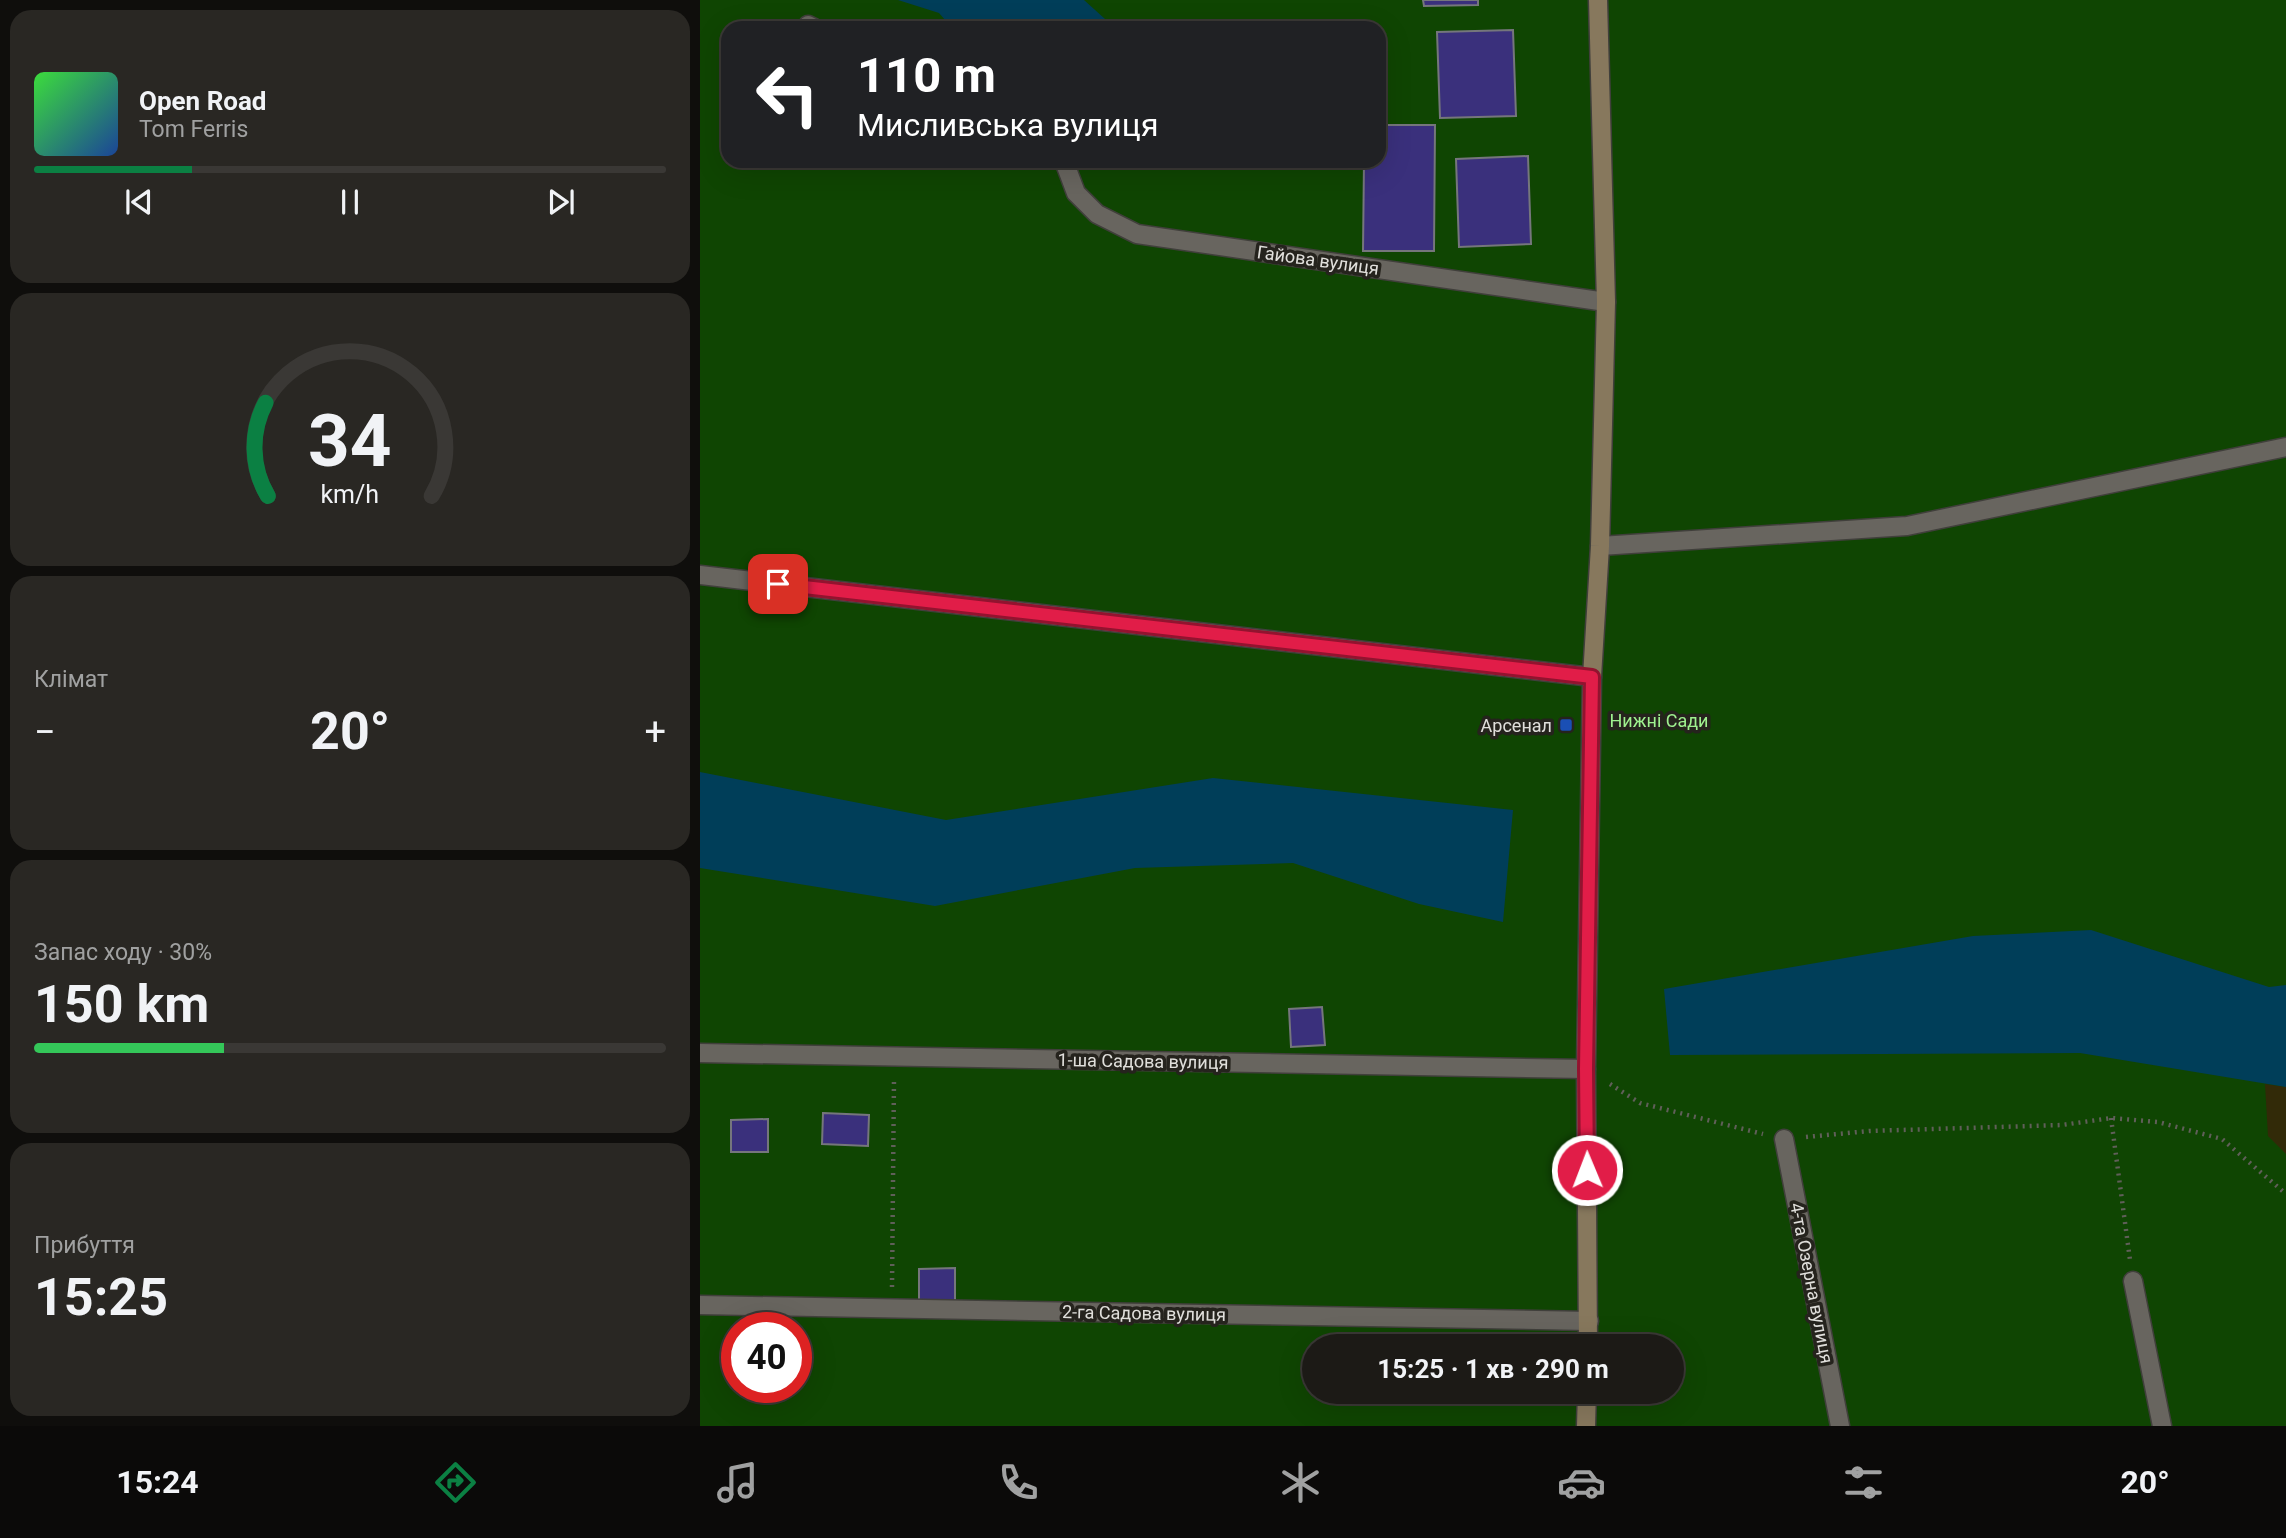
<!DOCTYPE html>
<html lang="uk">
<head>
<meta charset="utf-8">
<style>
  :root { --surface:#1c1a16; --page:#292723; --text:#f1f3f6; --muted:#a0a1a1; --line:#3a3835; --accent:#0b8043 }
  body { margin:0; font-family:Roboto,sans-serif; background:var(--page); color:var(--text); height:100vh; display:flex; flex-direction:column; font-size:26px; white-space:nowrap }
  * { box-sizing:border-box; margin:0 }
  p { font-size:23px; color:var(--muted) }
  .icon { flex:none; width:38px; height:38px; fill:none; stroke:currentColor; stroke-width:2; stroke-linecap:round; stroke-linejoin:round }
  .map { position:relative; flex:1; overflow:hidden }
  .sheet { display:flex; flex-direction:column; gap:10px; padding:10px; background:#0f0e0c; width:700px }
  .sheet>* { flex:none }
  .hud { position:absolute; left:21px; top:21px; width:665px; height:147px; border-radius:21px; box-shadow:0 7px 28px #0002,0 0 0 2px var(--line); background:#202124; color:#fff; overflow:hidden }
  .speed { position:absolute; left:21px; top:1312px; display:flex; gap:14px; font-size:35px; font-weight:700; text-align:center }
  .speed>* { display:grid; place-content:center; width:91px; height:91px; border-radius:50%; background:var(--surface); box-shadow:0 7px 28px #0002,0 0 0 2px var(--line); line-height:1 }
  .speed .limit { border:10px solid #d22; background:#fff; color:#111 }
  .pin { position:absolute; display:grid; place-items:center; width:60px; height:60px; color:#fff; margin:-30px; border-radius:14px; box-shadow:0 4px 10px #0006 }
  .me { position:absolute; width:77px; margin:-38px; rotate:359deg; stroke-linejoin:round; filter:drop-shadow(0 0 5px #0008) }
  .turn { display:flex; align-items:center; gap:24px; height:147px; padding:0 21px; font-size:32px }
  .turn .icon { width:91px; height:91px; stroke-width:2.5 }
  .turn b { display:block; font-size:49px; line-height:60px }
  .big { font-size:52px; font-weight:700; line-height:1.1 }
  .sheet .tile { flex:1; display:flex; flex-direction:column; justify-content:center; gap:10px; min-width:0; padding:0 24px; border-radius:21px; background:var(--page) }
  .sheet .dial { align-items:center; gap:0 }
  .dial svg { height:182px; overflow:visible; fill:none; stroke:var(--line); stroke-width:7; stroke-linecap:round; text-anchor:middle }
  .dial text { fill:var(--text); stroke:none }
  .song { display:flex; align-items:center; gap:21px }
  .cover { width:84px; height:84px; border-radius:10px; background:linear-gradient(135deg,hsl(120 70% 55%),hsl(220 70% 35%)) }
  .played { height:7px; border-radius:4px; background:linear-gradient(90deg,var(--accent) 25%,var(--line) 25%) }
  .keys { display:flex; justify-content:space-around; direction:ltr }
  .heat { display:flex; justify-content:space-between; align-items:center; font-size:38px; direction:ltr }
  .charge { height:10px; border-radius:5px; background:linear-gradient(90deg,#34c759 30%,var(--line) 0) }
  .trip { position:absolute; left:602px; top:1334px; width:382px; height:70px; border-radius:35px; background:var(--surface); box-shadow:0 7px 28px #0002,0 0 0 2px var(--line); font-weight:700; line-height:70px; text-align:center }
  .tab-bar { display:flex; height:112px; justify-content:space-around; align-items:center; background:#0b0a09; color:var(--muted) }
  .tab-bar .icon { width:49px; height:49px }
  .tab-bar .active { color:var(--accent) }
  .tab-bar b { font-size:32px; color:var(--text) }
  main { display:flex; flex:1; min-height:0 }
  .map>svg:first-child { display:block }
</style>
</head>
<body>
<main>
<section class="sheet">
<div class="tile">
<div class="song"><i class="cover"></i><div><b>Open Road</b><p>Tom Ferris</p></div></div>
<div class="played"></div>
<div class="keys"><svg class="icon" aria-label="previous" viewBox="0 0 24 24"><path d="M18 5L8 12l10 7zM5 5v14"/></svg><svg class="icon" aria-label="pause" viewBox="0 0 24 24"><path d="M8 5v14M16 5v14"/></svg><svg class="icon" aria-label="next" viewBox="0 0 24 24"><path d="M6 5l10 7-10 7zM19 5v14"/></svg></div>
</div>
<div class="tile dial"><svg viewBox="0 0 100 80">
<path d="M14 69A42 42 0 1 1 86 69"/>
<path d="M14 69A42 42 0 0 1 13 28" stroke="#0b8043"/>
<text x="50" y="56" font-size="32" font-weight="700">34</text>
<text x="50" y="72" font-size="11">km/h</text>
</svg></div>
<div class="tile"><p>Клімат</p>
<div class="heat"><a>−</a><b class="big">20°</b><a>+</a></div>
</div>
<div class="tile"><p>Запас ходу · 30%</p><b class="big">150 km</b><div class="charge"></div></div>
<div class="tile"><p>Прибуття</p><b class="big">15:25</b></div>
</section>
<div class="map">
<svg width="1586" height="1426" viewBox="0 0 1586 1426">
  <rect width="100%" height="100%" fill="#25231d"/>
  <path fill="#0f4502" fill-rule="evenodd" d="M0,0H1586V1426H0ZM28,28H679V161H28ZM37,1328H96V1388H37ZM614,1346H971V1391H614Z"/>
  <path fill="#322a08" d="M1565,1084L1586,1087V1154L1568,1136Z"/>
  <path fill="#003e59" d="M198,0H384L415,28H252L239,13Z
    M0,772L246,820L513,778L813,810L803,922L719,904L593,863L435,868L235,906L0,868Z
    M1391,930L1569,987L1586,985V1087L1380,1053L970,1055L964,989L1273,936Z"/>
  <path fill="#3a307c" stroke="#75767c" stroke-width="2" d="M723,0H778V5L724,6Z
    M813,30L816,116L740,118L737,32Z
    M679,125H735L734,251H663L664,161H679Z
    M828,156L831,244L759,247L756,159Z
    M622,1007L625,1045L591,1047L589,1009Z
    M123,1113L169,1115L168,1146L122,1144Z
    M68,1119V1152H31V1120Z
    M255,1268V1302H219V1269Z"/>
  <g fill="none" stroke-linecap="round" stroke-linejoin="round">
    <g stroke="#403f3b" stroke-width="21">
      <path id="street" d="M108,25L114,28
        M364,161L376,193L397,214L437,234L906,302
        M900,546L1207,526L1586,447
        M0,575L892,677
        M0,1053L886,1069
        M1084,1139L1140,1426
        M1433,1281L1462,1426
        M0,1305L889,1321"/>
    </g>
    <g stroke="#403f3b" stroke-width="21">
      <path id="secondary" d="M888,1346L886,1069L892,677L900,546L906,302L898,0
        M886,1426L887,1391"/>
    </g>
    <path stroke="#605f59" stroke-width="4.5" stroke-dasharray="2 5" stroke-linecap="butt" d="M910,1084L940,1103L1063,1134
      M1411,1118L1430,1260
      M1106,1137L1169,1131L1362,1125L1411,1118L1458,1122L1522,1139L1586,1194
      M192,1287L194,1079"/>
    <use href="#street" stroke="#68655f" stroke-width="18"/>
    <use href="#secondary" stroke="#87785d" stroke-width="18"/>
  </g>
  <g fill="none" stroke-linecap="round" stroke-linejoin="round">
    <g stroke="#92132f" stroke-width="18">
      <path id="route" d="M78,584L892,677L886,1069L887,1170"/>
    </g>
    <use href="#route" stroke="#e11d48" stroke-width="12"/>
  </g>
  <rect fill="#1a4fb4" stroke="#25231d" stroke-width="2.5" x="859" y="718" width="14" height="14" rx="3.5"/>
  <g text-anchor="middle" dominant-baseline="central" stroke-width="7" stroke-linejoin="round" paint-order="stroke">
    <g font-size="18" fill="#e0dfdb" stroke="#25231d">
      <text transform="translate(618 260) rotate(8)">Гайова вулиця</text>
      <text transform="translate(443 1061) rotate(1)">1-ша Садова вулиця</text>
      <text transform="translate(1112 1283) rotate(79)">4-та Озерна вулиця</text>
      <text transform="translate(444 1313) rotate(1)">2-га Садова вулиця</text>
    </g>
    <g font-size="18" fill="#9ff18f" stroke="#25231d">
      <text x="959" y="720">Нижні Сади</text>
    </g>
    <g font-size="18" fill="#e0dfdb" stroke="#25231d" text-anchor="end">
      <text x="852" y="725">Арсенал</text>
    </g>
  </g>
</svg>
<div class="speed"><div class="limit">40</div></div>
<div class="pin" style="left:78px;top:584px;background:#d93025"><svg class="icon" aria-label="arrive" viewBox="0 0 24 24"><path d="M6 21V4h12l-3 4 3 4H6"/></svg></div>
<svg class="me" style="left:887px;top:1170px" viewBox="-20 -20 40 40"><circle r="17" fill="#e11d48" stroke="#fff" stroke-width="3"/><path d="M0-11L8 9 0 5-8 9z" fill="#fff"/></svg>
<div class="trip">15:25 · 1 хв · 290 m</div>
<div class="hud">
<div class="turn"><svg class="icon" aria-label="left" viewBox="0 0 24 24"><path d="M17 20v-9H6M10 6l-5 5 5 5"/></svg><div><b>110 m</b>Мисливська вулиця</div></div>
</div>
</div>
</main>
<nav class="tab-bar">
<b>15:24</b>
<svg class="icon active" aria-label="directions" viewBox="0 0 24 24"><path d="M12 3l9 9-9 9-9-9zM9 14v-3h6M13 9l2 2-2 2"/></svg>
<svg class="icon" aria-label="music" viewBox="0 0 24 24"><path d="M9 18V5l10-2v13"/><circle cx="6" cy="18" r="3"/><circle cx="16" cy="16" r="3"/></svg>
<svg class="icon" aria-label="phone" viewBox="0 0 24 24"><path d="M5 4h4l2 5-3 2q2 4 5 5l2-3 5 2v4C11 20 4 13 5 4z"/></svg>
<svg class="icon" aria-label="climate" viewBox="0 0 24 24"><path d="M12 3v18M4 7l16 10M4 17L20 7"/></svg>
<svg class="icon" aria-label="car" viewBox="0 0 24 24"><path d="M5 17H2v-5l4-1 3-4h7l3 4 3 1v5h-3M9 17h6M6 11h13"/><circle cx="7" cy="17" r="2"/><circle cx="17" cy="17" r="2"/></svg>
<svg class="icon" aria-label="filters" viewBox="0 0 24 24"><path d="M4 7h16M4 17h16"/><circle cx="9" cy="7" r="2"/><circle cx="15" cy="17" r="2"/></svg>
<b>20°</b>
</nav>
</body>
</html>
